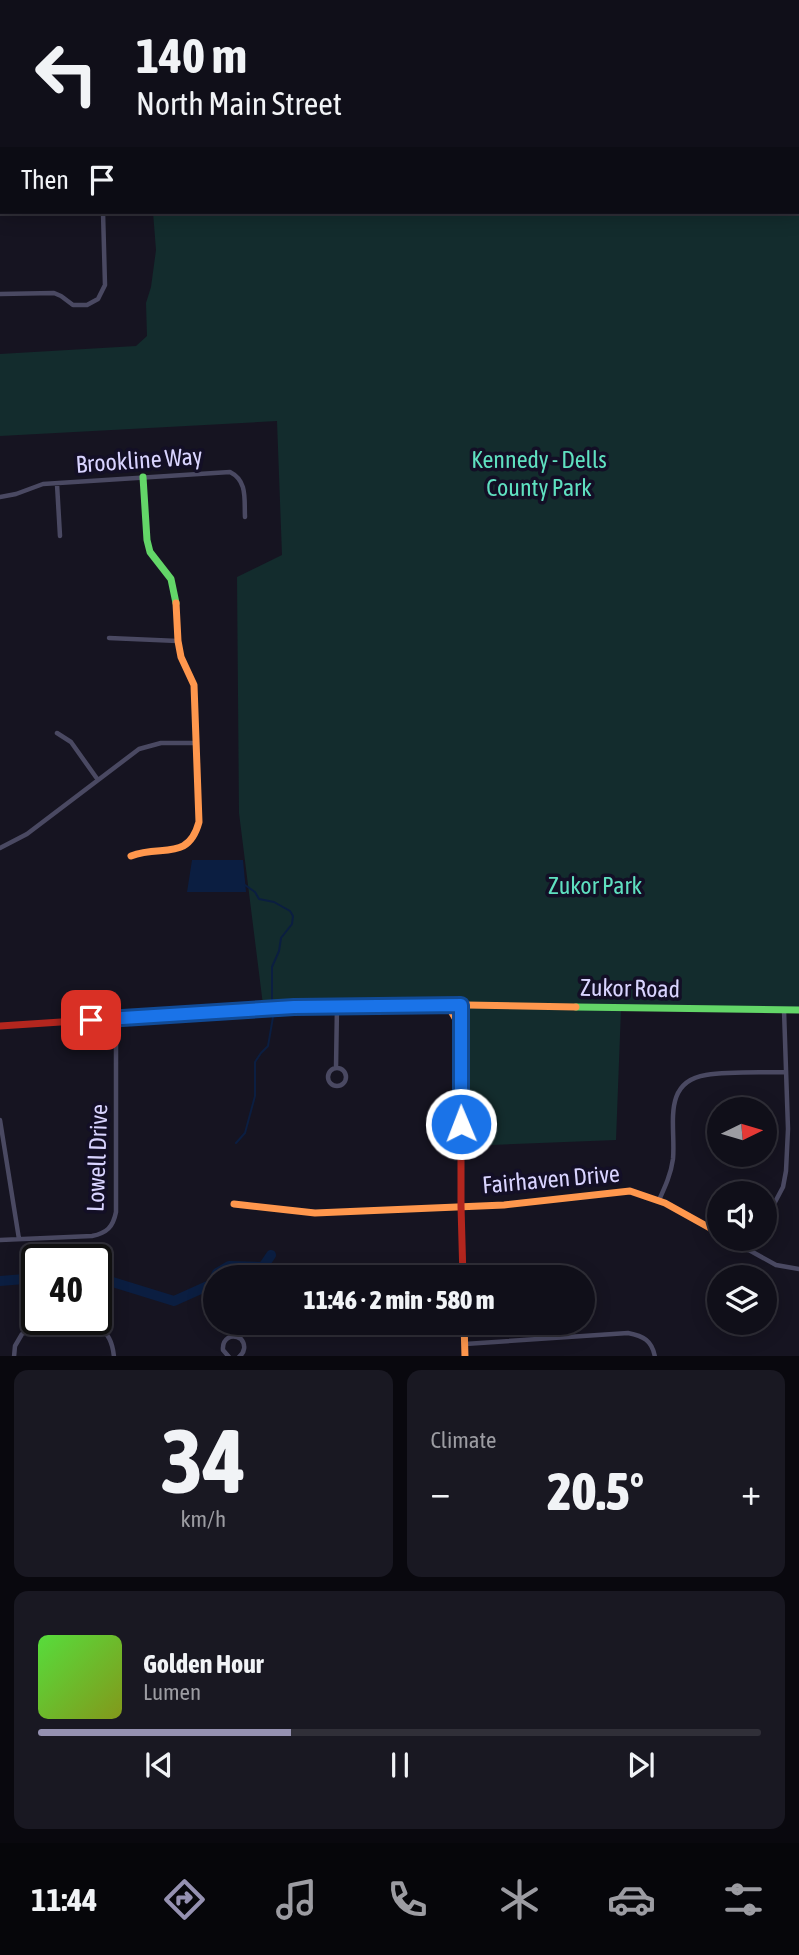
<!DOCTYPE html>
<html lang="en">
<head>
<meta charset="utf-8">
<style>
  :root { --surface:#100f19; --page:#191822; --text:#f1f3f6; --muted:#9c9ca2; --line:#302f38; --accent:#9591b1 }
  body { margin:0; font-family:"Asap Condensed",sans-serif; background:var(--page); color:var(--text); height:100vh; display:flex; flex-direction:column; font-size:26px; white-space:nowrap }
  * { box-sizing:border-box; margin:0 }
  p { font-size:23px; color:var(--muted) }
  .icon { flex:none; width:38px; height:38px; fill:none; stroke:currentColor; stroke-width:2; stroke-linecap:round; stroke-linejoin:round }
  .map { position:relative; height:1356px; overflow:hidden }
  .side { display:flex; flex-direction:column; gap:14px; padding:14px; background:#09080e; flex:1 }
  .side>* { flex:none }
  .top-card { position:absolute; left:0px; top:0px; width:800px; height:214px; box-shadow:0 4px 18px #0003,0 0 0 2px var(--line); background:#100f19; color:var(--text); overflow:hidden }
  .needle { width:46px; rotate:85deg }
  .controls { position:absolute; left:707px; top:1097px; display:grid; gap:14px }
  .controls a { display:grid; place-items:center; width:70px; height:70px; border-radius:50%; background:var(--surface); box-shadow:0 4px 18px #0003,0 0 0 2px var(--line); font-size:35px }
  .speed { position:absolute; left:21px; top:1244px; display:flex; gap:14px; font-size:35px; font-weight:700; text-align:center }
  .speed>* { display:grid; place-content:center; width:91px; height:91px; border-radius:50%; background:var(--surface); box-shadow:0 4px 18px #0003,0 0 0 2px var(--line); line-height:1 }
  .speed .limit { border:4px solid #111; border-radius:10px; background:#fff; color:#111 }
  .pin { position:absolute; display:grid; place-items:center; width:60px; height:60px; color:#fff; margin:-30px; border-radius:14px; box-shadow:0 4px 10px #0006 }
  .me { position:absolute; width:77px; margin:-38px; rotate:359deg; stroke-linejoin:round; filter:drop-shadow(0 0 5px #0008) }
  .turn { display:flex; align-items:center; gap:24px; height:147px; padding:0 21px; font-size:32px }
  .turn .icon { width:91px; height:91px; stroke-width:2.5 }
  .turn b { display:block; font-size:49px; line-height:60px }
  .then { display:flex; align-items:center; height:66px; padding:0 21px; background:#0003; gap:14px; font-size:26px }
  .big { font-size:52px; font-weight:800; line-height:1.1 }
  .side .card { flex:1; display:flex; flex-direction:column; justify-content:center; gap:10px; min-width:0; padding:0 24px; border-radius:14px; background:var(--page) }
  .side .dial { align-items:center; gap:0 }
  .dial b { font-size:91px; line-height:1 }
  .song { display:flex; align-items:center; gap:21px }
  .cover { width:84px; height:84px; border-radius:10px; background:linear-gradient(135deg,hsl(110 70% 55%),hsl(70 70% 35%)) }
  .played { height:7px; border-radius:4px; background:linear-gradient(90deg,var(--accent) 35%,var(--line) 35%) }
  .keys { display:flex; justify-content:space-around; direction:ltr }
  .heat { display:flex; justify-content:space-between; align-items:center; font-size:38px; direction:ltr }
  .side .tiles { flex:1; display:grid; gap:14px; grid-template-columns:1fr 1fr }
  .card:last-child { grid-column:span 2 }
  .trip { position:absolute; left:203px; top:1265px; width:392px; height:70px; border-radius:35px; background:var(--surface); box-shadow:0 4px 18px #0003,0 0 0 2px var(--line); font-weight:800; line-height:70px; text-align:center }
  .tabs { display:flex; height:112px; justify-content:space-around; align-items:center; background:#06060a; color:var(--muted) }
  .tabs .icon { width:49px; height:49px }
  .tabs .active { color:var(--accent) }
  .tabs b { font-size:32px; color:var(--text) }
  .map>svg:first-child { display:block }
</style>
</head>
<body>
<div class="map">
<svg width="799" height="1357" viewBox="0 0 799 1357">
  <rect width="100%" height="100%" fill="#161421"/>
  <path fill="#132c2d" d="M799,83V1008L474,1004L263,1005L239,813L237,577L282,555L277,421L0,436V354L136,346L147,336L146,303L151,287L156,250L153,212H798Z
    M467,1008L621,1009L616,1140L465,1146Z"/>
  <path fill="#0b1e41" d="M192,860H243L246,892H187Z"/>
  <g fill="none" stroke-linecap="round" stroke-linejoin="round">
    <path stroke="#0b1e41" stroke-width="2" d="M0,95L2,94
      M798,96H799
      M245,885L255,892L259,899L274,902L290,911L293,916L292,924L281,938L279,951L272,967V1000
      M236,1143L245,1133L255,1096V1062L261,1053L268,1046L273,1017"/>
    <path stroke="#0b1e41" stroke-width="10" d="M96,1280H106L174,1301L212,1284L217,1273L229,1266L263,1267L271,1255
      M0,1281L37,1278"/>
    <path stroke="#4a4962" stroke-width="4.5" d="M549,0L550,2
      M145,2L147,0
      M336,2L339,0
      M528,2L531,0
      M709,2L712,0
      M0,26L2,27
      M798,40H799
      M0,166H2
      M0,294L54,293L61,296L73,305H87L98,299L105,285L103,212
      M57,484L60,536
      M0,497L16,494L43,484L230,472C248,481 244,500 245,517
      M109,638L178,641
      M57,733L71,742L98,780
      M0,848L27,834L139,749L161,743H196
      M328 1077a9 9 0 1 1 18 0a9 9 0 1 1-18 0Z
      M336,1068L337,1006
      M0,1120L19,1239
      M659,1200C665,1187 671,1174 673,1159C676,1127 661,1082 706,1075C732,1071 760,1073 786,1072
      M765,1221L783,1187L786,1171L788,1129L784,1010
      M729,1239L776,1265L799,1269
      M0,1240L92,1236C107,1233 113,1227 116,1212V1019
      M748,1250L755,1239
      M465,1344L628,1333C643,1336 652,1340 655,1357
      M14,1357L15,1346L22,1334C37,1328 50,1327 66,1326C93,1324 111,1324 114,1357
      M229,1357L223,1350C222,1339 231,1333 241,1339C246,1345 245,1352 239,1357"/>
    <path stroke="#63d668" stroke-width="7" d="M143,477L147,540L150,552L171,579L176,603
      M576,1007L799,1010"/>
    <path stroke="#ff974d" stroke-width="7" d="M131,856C162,844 188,862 199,822L194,685L181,657L178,641L176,603
      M442,1006L451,1011L458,1023
      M289,1007L409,1004L576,1007
      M234,1204L315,1213L504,1205L630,1191L665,1203L719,1233
      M464,1323L465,1357"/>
    <path stroke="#b3261e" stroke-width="7" d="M461,1005V1206L463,1278
      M0,1026L289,1007"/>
  </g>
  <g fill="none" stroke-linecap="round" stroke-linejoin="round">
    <g stroke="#114b97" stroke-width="18">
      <path id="route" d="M91,1020L294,1007L461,1005V1124"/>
    </g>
    <use href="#route" stroke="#1a73e8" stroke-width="12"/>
  </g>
  <g text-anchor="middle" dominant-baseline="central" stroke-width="7" stroke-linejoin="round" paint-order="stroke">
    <g font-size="24" fill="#5fe0c0" stroke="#130f26">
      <text x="539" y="459">Kennedy - Dells<tspan x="539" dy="28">County Park</tspan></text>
      <text x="595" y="885">Zukor Park</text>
    </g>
    <g font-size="24" fill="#d9d4ff" stroke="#130f26">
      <text transform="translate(139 460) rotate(-4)">Brookline Way</text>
      <text transform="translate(630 988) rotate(1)">Zukor Road</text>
      <text transform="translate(97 1158) rotate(-88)">Lowell Drive</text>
      <text transform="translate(551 1179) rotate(-5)">Fairhaven Drive</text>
    </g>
  </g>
</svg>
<div class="controls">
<a><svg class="needle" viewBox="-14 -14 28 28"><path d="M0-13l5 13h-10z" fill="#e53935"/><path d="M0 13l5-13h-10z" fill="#9c9ca2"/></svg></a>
<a><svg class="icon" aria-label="sound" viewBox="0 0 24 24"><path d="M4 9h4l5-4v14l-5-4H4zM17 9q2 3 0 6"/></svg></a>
<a><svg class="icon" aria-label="layers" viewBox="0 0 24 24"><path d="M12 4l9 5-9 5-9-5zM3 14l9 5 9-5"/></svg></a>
</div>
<div class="speed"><div class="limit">40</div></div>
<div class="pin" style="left:91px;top:1020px;background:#d93025"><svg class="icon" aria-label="arrive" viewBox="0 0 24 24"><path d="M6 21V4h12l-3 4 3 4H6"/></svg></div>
<svg class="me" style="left:461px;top:1124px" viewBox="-20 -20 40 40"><circle r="17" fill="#1a73e8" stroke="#fff" stroke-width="3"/><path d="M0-11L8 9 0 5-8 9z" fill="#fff"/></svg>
<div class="trip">11:46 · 2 min · 580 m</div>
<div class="top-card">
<div class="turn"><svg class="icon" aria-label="left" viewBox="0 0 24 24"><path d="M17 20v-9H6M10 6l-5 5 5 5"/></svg><div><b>140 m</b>North Main Street</div></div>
<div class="then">Then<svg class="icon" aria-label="arrive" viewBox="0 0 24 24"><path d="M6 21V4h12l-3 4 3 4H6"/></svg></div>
</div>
</div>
<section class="side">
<div class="tiles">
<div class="card dial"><b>34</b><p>km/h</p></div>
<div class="card"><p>Climate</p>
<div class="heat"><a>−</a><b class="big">20.5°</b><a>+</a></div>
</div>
<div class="card">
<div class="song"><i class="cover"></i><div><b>Golden Hour</b><p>Lumen</p></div></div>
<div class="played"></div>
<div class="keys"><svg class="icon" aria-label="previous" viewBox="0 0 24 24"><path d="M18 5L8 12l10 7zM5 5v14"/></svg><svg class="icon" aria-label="pause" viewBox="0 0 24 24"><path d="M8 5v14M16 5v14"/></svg><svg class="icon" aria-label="next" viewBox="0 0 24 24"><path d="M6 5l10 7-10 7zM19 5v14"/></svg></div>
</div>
</div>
</section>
<nav class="tabs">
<b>11:44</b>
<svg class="icon active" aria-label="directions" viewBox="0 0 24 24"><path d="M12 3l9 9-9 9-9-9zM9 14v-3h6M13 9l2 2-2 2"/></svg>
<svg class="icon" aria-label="music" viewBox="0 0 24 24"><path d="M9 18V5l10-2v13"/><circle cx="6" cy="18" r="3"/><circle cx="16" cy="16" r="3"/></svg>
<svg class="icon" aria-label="phone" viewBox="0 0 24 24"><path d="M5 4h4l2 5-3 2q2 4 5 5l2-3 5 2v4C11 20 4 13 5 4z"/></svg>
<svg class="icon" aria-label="climate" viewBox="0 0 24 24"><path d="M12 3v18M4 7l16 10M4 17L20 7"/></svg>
<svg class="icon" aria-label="car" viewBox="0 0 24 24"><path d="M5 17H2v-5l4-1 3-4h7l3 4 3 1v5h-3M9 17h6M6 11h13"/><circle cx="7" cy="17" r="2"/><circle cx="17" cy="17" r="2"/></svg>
<svg class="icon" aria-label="filters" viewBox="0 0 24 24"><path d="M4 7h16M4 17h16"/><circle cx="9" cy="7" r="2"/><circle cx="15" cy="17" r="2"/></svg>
</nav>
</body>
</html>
